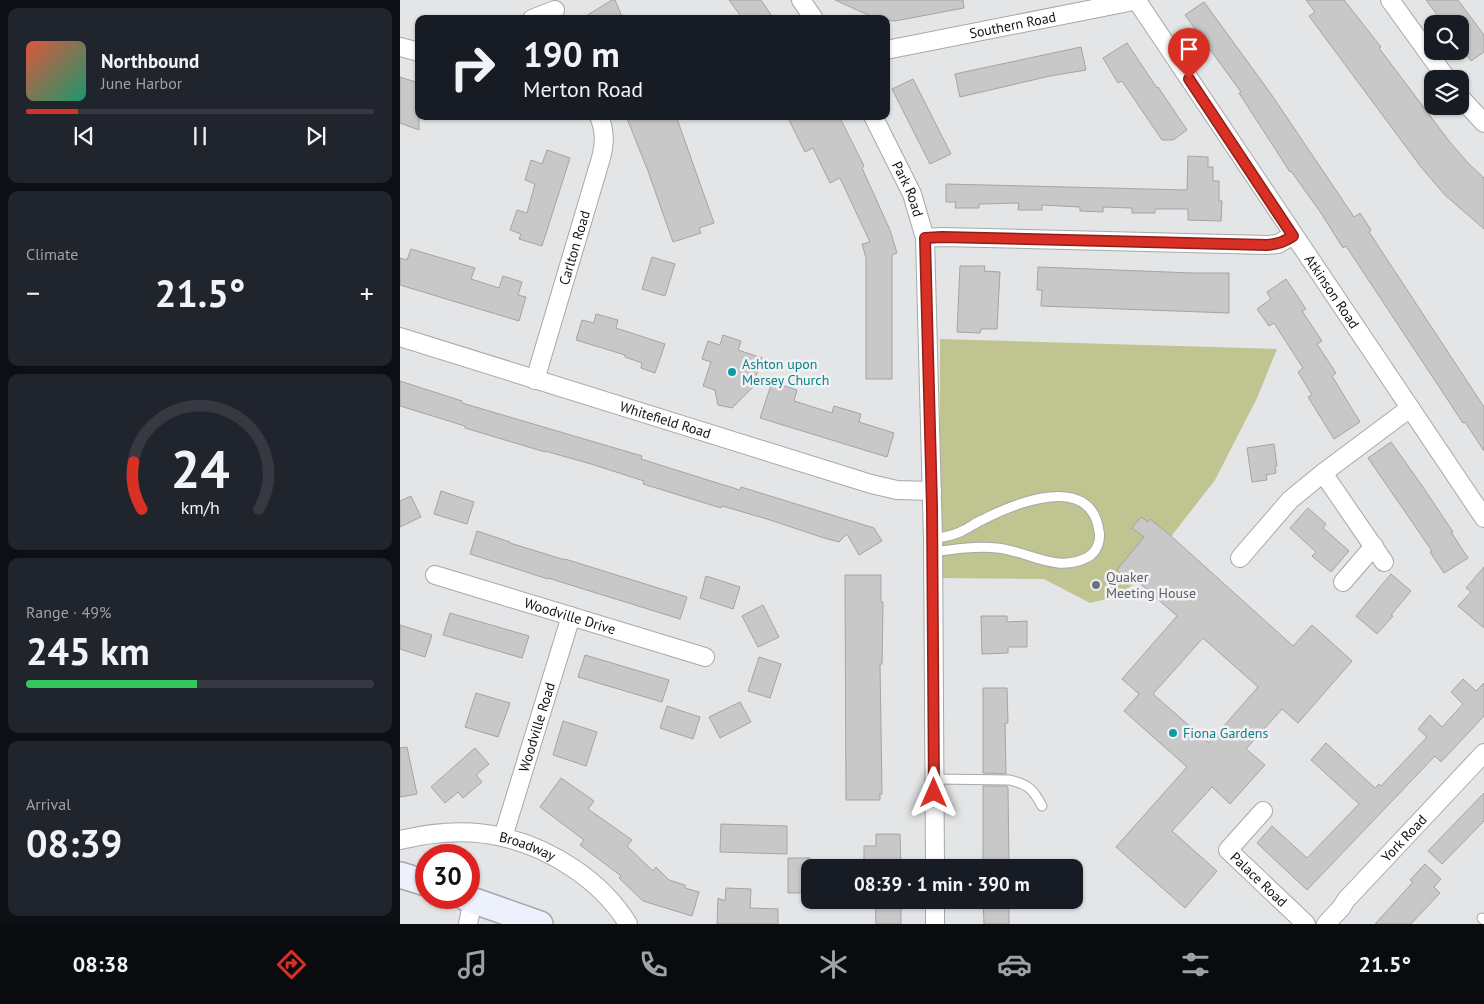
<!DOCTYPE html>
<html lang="en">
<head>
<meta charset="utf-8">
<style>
  :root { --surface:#171b24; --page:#20242c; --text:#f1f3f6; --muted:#9ea1a6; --line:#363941; --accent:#d93025 }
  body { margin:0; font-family:"PT Sans",sans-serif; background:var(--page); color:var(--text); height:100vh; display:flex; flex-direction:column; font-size:19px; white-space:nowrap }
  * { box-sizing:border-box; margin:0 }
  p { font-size:16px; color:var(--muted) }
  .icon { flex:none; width:28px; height:28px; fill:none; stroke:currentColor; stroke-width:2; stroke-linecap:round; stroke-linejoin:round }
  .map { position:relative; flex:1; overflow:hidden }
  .drawer { display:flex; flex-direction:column; gap:8px; padding:8px; background:#0d0f14; width:400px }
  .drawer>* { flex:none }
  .hud { position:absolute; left:15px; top:15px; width:475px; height:105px; border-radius:10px; box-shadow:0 1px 4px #0004; background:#171b24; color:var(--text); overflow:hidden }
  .controls { position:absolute; left:1024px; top:15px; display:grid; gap:10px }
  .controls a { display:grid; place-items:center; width:45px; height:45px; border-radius:10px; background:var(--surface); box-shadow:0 1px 4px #0004; font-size:25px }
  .speed { position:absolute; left:15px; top:844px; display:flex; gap:10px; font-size:25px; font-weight:700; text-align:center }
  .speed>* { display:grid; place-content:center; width:65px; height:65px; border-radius:50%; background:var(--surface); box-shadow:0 1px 4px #0004; line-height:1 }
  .speed .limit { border:8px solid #d22; background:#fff; color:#111 }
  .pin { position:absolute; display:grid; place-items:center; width:42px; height:42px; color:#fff; margin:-51px -21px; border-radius:50% 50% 50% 0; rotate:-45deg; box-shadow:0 0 5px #0007 }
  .pin .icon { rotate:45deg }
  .me { position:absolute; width:55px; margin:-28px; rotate:0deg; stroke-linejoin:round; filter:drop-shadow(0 0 4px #0008) }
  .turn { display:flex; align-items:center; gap:18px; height:105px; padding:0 25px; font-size:22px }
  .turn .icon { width:65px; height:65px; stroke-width:2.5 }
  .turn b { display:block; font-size:35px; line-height:42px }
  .big { font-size:38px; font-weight:600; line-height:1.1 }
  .drawer .tile { flex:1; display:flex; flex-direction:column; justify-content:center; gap:8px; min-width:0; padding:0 18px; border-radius:10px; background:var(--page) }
  .drawer .dial { align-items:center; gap:0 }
  .dial svg { height:130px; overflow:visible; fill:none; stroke:var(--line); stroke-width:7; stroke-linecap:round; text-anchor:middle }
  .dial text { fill:var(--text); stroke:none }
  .song { display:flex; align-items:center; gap:15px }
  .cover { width:60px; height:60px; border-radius:8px; background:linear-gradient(135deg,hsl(10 70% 55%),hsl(160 70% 35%)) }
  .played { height:5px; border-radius:2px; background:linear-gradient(90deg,var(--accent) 15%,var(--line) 15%) }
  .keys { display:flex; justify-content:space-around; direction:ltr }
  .heat { display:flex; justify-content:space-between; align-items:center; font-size:28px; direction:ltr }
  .charge { height:8px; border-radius:4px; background:linear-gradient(90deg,#34c759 49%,var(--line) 0) }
  .trip { position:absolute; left:401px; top:859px; width:282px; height:50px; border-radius:10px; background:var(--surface); box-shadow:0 1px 4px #0004; font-weight:600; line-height:50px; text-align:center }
  .tabs { display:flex; height:80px; justify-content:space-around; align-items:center; background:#090b0e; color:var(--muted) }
  .tabs .icon { width:35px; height:35px }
  .tabs .active { color:var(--accent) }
  .tabs b { font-size:22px; color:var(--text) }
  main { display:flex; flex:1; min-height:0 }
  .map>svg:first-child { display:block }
</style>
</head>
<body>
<main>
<section class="drawer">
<div class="tile">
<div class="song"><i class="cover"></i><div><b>Northbound</b><p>June Harbor</p></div></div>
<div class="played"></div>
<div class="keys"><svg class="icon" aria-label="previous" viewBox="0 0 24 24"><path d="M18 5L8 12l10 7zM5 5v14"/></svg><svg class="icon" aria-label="pause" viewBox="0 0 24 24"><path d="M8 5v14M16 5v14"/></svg><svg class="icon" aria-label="next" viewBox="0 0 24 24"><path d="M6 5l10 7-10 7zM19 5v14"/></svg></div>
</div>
<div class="tile"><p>Climate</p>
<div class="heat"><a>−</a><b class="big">21.5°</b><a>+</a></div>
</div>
<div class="tile dial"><svg viewBox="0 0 100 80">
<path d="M14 69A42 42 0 1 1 86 69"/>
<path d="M14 69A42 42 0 0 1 9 40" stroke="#d93025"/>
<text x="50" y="56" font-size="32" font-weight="700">24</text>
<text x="50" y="72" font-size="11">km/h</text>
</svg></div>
<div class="tile"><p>Range · 49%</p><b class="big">245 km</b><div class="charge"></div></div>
<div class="tile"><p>Arrival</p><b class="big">08:39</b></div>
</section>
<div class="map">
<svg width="1084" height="924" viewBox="0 0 1084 924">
  <rect width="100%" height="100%" fill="#e4e5e6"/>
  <path fill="#c0c490" d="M540,339L877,349L857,398L815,480L734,584L715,597L690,603L644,579L540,578Z"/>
  <path fill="#c9c8c9" stroke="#a5a3a4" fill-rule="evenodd" d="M212,0H215L223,19H181Z
    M329,0H361L374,19H343Z
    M435,0H563L564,8L495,21L486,20V19H477Z
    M906,0H944L981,47L979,48L1049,141L1068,163L1084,178V229L1045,195L1021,167L909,16L915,12Z
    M1026,0H1058L1084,35V52L1071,61L1060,46V24H1044Z
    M804,2L871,94L954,217L960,213L971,230L969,232L1084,407V451L1065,422L1063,423L946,246L943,248L921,213L891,171L890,172L839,93L841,92L785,15Z
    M727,43L757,88L758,87L787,130L773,140H762L722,81L718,83L703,58Z
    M681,47L686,70L650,76L560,97L555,74Z
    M0,77L19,83V130L0,123Z
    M513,79L551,154L530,164L492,89Z
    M226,116H276L314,223L299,228L301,233L273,242L248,171Z
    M387,116H439L464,166L462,168L490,230L497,253L492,255V379H466V258L462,244L470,242L440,178L430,183L413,148L405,152Z
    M147,150L170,158L142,246L119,239L121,234L110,230L117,210L127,213L135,184L125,180L131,160L142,164Z
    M788,156L808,157V167H813V181H819V201H822L821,221L788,220V209H755V213H732V208L703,207V212L680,211V207L642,205V210H618L619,203L579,204V208H555L556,202H546V184L787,190Z
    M11,249L75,268L71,279L99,288L103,276L122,282L118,295L126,297L119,321L0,285V258L7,260Z
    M252,257L275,264L265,296L242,289Z
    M560,266H585L584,271L600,272L597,329H581L580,333L557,332Z
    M638,267L793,273H829V313L641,306L642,290H637Z
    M886,279L906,309L902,311L922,341L917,344L936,373L932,376L960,422L934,439L908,397L912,395L898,372L903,368L874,323L869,326L857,309L871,299L867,292Z
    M196,314L218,320L216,328L265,344L255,373L241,368L242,363L225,357V355L176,340L182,320L194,323Z
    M323,335L341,341L338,350L362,358L356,376L362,378L332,408L318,405L315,390L303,386L311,362L302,359L308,341L320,345Z
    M0,381L62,401V403L242,456L241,459L295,476L340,490L341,487L474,528L482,541L459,555L447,534L439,542L424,538L367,519L322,506L321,508L243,484L244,481L191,464L145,451V452L65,428V426L0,406Z
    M372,382L397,390L394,401L432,413L434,406L461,414L459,422L494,433L487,457L360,418Z
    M991,442L1023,487L1053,532H1051L1068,558L1044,573L1030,552L1032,551L968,458Z
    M874,444L877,466H875L876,473L866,475L867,480L852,482L847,448Z
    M41,491L74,502L67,524L34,514Z
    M11,496L21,517L0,527V501Z
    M908,508L926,524L923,528L949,551L931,572L912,556L916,552L890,528Z
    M741,517L748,522L750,519L771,536L893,646L912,625L952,661L898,723L882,709L846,749L865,765L830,804L812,787L772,831L817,871L785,908L716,847L787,767L724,711L739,694L722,679L777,616L736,580L733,583L717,570L744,537L732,528ZM803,638L858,687L809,743L753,694Z
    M77,531L110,542V543L165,560V559L287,597L280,619L148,578V579L70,554Z
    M1084,567V628L1058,606L1071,592L1066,588Z
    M991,574L1011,591L991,615L993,616L977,634L956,616Z
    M445,575H481V602H483L482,664H480L482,794H480V800H446Z
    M306,576L340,587L333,609L300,598Z
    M363,605L379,637L358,647L342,616Z
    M50,613L129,636L122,658L43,635Z
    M581,616H607V622L627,621V647H608V653L582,654Z
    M0,625L32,635L25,657L0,649Z
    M185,655L269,680L262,702L178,677Z
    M359,657L381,664L370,698L348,691Z
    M1063,679L1076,691L1084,683V716L1041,762L1035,756L907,890L857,843L872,826L907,858L959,804L911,760L926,743L975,788L979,784L981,786L1027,737L1018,729L1030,715L1042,727L1063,704L1051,692Z
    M583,688H607L608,723H605L606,774L583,773Z
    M76,693L110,703L98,737L65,727Z
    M340,702L351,722L320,738L309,717Z
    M267,706L300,717L293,739L260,728Z
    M163,721L197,732L186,766L153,755Z
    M7,747L17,794L0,797V748Z
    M75,748L89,764L76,775L82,782L63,798L58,792L45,803L31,787Z
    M161,778L194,801L188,809L232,840L227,846L253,871L256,867L269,880L285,885V888L299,892L292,916L243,901L219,878L221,876L180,845L184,840L140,807Z
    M583,786H607L608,788L609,868H583Z
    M1084,793V821L1042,864L1028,851Z
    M321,824L387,826V854L320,852Z
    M476,834H500L501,868H464V846H476Z
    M388,858H410V893H388Z
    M1025,864L1041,879L1034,887L1040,893L1011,924H975L1013,882L1010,880Z
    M326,888L351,889L350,908L378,909V924H317L318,898L325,901Z
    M475,900H501V924H476Z
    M583,900H609V924H584Z"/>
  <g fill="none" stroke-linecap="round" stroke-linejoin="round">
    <g stroke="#a7a8a9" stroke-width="11">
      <path id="service" d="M533,552C554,549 575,546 597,548C629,551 657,574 688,557C697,552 701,540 699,531C691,472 615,503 582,520C575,523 569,528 562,531C553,536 543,537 533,539
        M534,779L610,780C629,785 633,789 642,806
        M1082,918L1084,920"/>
    </g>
    <g stroke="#a7a8a9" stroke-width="20">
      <g id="minor">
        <path d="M401,0L414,19"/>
        <path d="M990,0L1047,79"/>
        <path id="s1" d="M737,1L1084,518"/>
        <path d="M132,19L155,10"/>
        <path d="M0,47L19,52"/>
        <path id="s2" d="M486,50L739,0"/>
        <path d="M1060,97L1084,123"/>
        <path id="s3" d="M473,116L512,194L525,238L533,539L535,868"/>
        <path d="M525,238L542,237L867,245L878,244L893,235"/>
        <path id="s4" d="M0,337L471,484L497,490L532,491"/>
        <path id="s5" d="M135,380L201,158C205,143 205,131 199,116"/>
        <path d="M923,473L984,562"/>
        <path d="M840,558L890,500L923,473L1010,408"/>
        <path id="s6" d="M35,575L305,657"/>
        <path d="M943,582L974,546"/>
        <path id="s7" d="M863,811L828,850L906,924"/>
        <path id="s8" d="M103,837L171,616"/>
        <path id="s9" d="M0,840C33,832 69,829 102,837C151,848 202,881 228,924"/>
        <path d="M535,900V924"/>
        <path d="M68,924L73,900"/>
        <path id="s10" d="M926,924L941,908L946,900L1084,753"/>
      </g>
    </g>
    <g stroke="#a7a8a9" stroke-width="28">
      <path id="secondary" d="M0,875L26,883
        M66,898L140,924"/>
    </g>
    <use href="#service" stroke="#fff" stroke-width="9"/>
    <use href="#minor" stroke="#fff" stroke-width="18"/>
    <use href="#secondary" stroke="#ecf1fc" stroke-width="25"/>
  </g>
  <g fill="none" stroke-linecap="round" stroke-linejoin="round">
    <g stroke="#8d1f18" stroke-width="12">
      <path id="route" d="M534,793L532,507L525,238L542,237L867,245C878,244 884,242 893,236L789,79"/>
    </g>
    <use href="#route" stroke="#d93025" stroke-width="9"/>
  </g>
  <g fill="#0f9aa8" stroke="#f2f2f3" stroke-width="2">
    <circle cx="332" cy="372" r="5"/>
    <circle cx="773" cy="733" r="5"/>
  </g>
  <circle fill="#6b7280" stroke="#f2f2f3" stroke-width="2" cx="696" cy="585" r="5"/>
  <g text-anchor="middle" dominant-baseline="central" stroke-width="5" stroke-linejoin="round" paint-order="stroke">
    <g font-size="14" fill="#121212" stroke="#f2f2f3">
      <text stroke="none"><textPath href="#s2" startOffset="129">Southern Road</textPath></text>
      <text stroke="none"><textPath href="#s3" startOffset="81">Park Road</textPath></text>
      <text stroke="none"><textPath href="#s5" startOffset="138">Carlton Road</textPath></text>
      <text stroke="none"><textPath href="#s1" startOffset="350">Atkinson Road</textPath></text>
      <text stroke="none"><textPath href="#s4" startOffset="278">Whitefield Road</textPath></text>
      <text stroke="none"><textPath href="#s6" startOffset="141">Woodville Drive</textPath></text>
      <text stroke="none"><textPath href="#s8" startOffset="115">Woodville Road</textPath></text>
      <text stroke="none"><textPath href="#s10" startOffset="116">York Road</textPath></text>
      <text stroke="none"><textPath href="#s9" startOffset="130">Broadway</textPath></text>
      <text stroke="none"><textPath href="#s7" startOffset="95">Palace Road</textPath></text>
    </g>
    <g font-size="14" fill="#0d838f" stroke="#f2f2f3" text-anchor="start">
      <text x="342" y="364">Ashton upon<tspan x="342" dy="16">Mersey Church</tspan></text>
      <text x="783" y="733">Fiona Gardens</text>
    </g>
    <g font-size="14" fill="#5b616d" stroke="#f2f2f3" text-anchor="start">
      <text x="706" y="577">Quaker<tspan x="706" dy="16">Meeting House</tspan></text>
    </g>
  </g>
</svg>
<div class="controls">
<a><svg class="icon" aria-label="search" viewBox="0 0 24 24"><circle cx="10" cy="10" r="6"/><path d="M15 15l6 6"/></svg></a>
<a><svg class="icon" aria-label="layers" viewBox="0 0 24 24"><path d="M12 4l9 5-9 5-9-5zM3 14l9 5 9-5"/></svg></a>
</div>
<div class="speed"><div class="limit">30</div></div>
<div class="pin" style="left:789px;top:79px;background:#d93025"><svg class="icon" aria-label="arrive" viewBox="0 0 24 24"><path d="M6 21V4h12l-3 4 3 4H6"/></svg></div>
<svg class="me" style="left:534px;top:793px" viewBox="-20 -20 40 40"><path d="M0-17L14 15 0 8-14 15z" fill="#d93025" stroke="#fff" stroke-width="4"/></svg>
<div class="trip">08:39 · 1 min · 390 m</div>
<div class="hud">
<div class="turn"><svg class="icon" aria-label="right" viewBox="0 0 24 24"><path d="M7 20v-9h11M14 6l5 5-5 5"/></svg><div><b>190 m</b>Merton Road</div></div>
</div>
</div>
</main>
<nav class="tabs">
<b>08:38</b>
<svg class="icon active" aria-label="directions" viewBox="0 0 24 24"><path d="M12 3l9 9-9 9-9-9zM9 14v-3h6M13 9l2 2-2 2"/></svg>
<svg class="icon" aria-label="music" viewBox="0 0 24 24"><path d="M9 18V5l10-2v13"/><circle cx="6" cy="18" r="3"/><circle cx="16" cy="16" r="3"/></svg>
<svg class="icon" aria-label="phone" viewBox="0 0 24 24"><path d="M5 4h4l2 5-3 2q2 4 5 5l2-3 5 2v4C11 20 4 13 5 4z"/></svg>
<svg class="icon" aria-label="climate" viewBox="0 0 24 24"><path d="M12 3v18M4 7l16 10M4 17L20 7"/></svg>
<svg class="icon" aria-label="car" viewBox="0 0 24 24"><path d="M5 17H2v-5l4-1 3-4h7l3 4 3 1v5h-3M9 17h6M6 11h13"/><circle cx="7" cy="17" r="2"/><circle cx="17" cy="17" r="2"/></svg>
<svg class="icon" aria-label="filters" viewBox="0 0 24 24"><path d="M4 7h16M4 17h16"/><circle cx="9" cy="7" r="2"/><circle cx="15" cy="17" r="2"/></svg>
<b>21.5°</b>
</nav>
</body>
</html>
